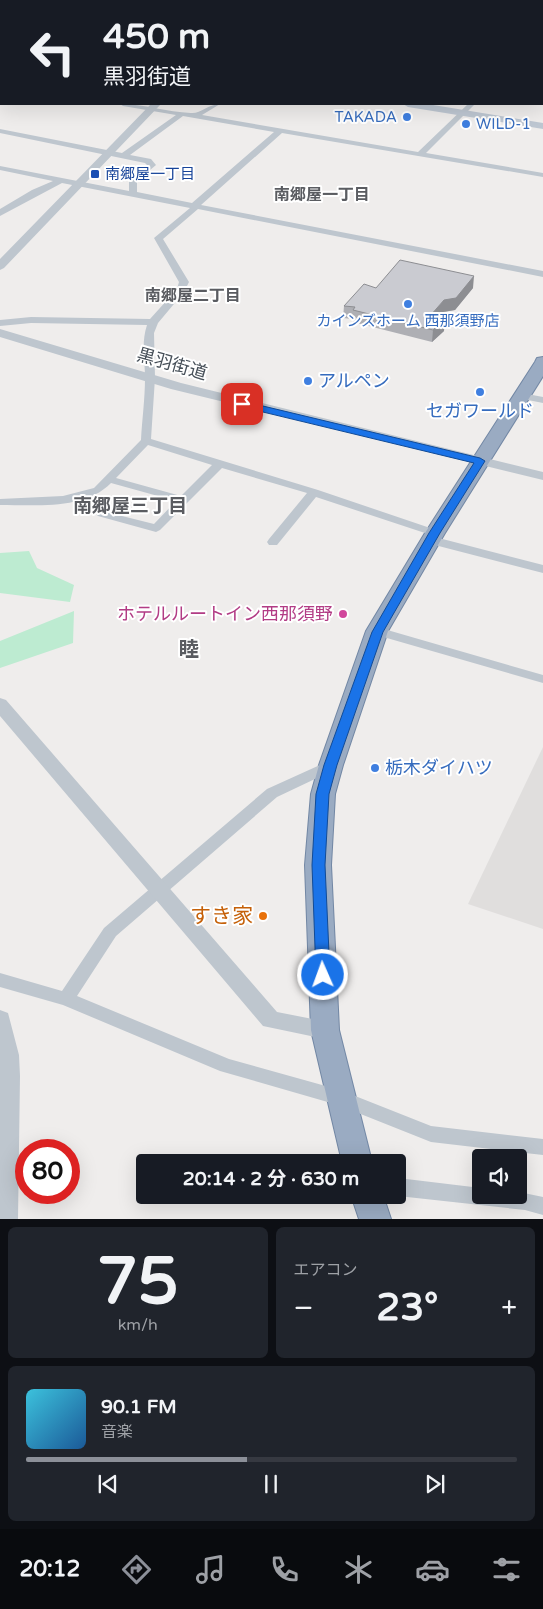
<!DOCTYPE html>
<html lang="ja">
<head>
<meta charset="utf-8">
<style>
  :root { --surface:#171b24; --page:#20242c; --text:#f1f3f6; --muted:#9ea1a6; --line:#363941; --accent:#8c9099 }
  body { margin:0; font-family:"Varela Round","Noto Sans JP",sans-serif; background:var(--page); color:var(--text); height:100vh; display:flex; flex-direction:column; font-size:19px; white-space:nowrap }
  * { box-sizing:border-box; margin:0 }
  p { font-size:16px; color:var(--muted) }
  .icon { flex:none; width:28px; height:28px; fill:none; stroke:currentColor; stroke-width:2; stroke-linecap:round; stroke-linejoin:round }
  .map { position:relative; height:1219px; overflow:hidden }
  .panel { display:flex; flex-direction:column; gap:8px; padding:8px; background:#0d0f14; flex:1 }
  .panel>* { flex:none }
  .top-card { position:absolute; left:0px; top:0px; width:544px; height:105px; box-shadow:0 5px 20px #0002; background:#171b24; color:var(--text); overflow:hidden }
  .controls { position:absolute; left:472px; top:1149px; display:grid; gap:10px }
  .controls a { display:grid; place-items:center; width:55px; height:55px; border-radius:5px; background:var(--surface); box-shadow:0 5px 20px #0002; font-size:25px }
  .speed { position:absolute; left:15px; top:1139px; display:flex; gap:10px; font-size:25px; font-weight:700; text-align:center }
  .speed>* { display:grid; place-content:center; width:65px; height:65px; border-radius:50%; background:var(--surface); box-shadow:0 5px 20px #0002; line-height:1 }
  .speed .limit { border:8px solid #d22; background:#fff; color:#111 }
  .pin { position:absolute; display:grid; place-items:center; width:42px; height:42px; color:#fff; margin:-21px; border-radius:10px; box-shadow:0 2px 8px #0006 }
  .me { position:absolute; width:55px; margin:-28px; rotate:358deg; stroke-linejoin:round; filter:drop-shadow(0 0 4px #0008) }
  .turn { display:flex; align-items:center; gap:18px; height:105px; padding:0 20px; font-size:22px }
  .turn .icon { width:65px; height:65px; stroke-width:2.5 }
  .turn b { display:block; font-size:35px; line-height:42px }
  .big { font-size:38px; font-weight:700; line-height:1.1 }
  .panel .tile { flex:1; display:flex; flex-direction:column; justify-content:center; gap:8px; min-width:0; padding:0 18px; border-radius:8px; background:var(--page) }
  .panel .dial { align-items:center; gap:0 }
  .dial b { font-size:65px; line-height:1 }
  .song { display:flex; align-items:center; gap:15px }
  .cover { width:60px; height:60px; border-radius:8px; background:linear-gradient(135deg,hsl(190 70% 55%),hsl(210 70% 35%)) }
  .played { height:5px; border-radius:2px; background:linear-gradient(90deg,var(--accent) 45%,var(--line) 45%) }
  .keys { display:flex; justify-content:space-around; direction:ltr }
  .heat { display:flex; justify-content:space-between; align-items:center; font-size:28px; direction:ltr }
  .panel .tiles { flex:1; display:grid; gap:8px; grid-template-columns:1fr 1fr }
  .tile:last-child { grid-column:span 2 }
  .trip { position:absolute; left:136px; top:1154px; width:270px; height:50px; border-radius:5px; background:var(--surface); box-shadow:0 5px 20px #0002; font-weight:700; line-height:50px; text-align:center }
  .tab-bar { display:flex; height:80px; justify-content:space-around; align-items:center; background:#090b0e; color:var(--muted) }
  .tab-bar .icon { width:35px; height:35px }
  .tab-bar .active { color:var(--accent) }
  .tab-bar b { font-size:22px; color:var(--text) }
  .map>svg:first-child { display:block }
</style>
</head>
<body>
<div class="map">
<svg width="543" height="1219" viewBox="0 0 543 1219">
  <rect width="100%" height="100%" fill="#efedec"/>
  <path fill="#e0dedd" d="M543,747V929L468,904Z"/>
  <path fill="#bdebd1" d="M29,551L37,568L74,585L70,602L0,593V553Z
    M74,611L73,643L0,668V641Z"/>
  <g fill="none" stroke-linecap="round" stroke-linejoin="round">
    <g stroke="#7287a4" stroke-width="2">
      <path id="trunk" d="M543,357V376L445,533L388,631L343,765L335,794L331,865L339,1030L372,1162H342L311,1030L305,865L311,794L319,765L366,631L425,533L535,362L537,358Z
        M351,1195H383L391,1219H359Z"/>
    </g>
    <path fill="#bec6ce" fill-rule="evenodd" d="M177,0H185L186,1H178Z
      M211,0H219L220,1H212Z
      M477,0H495L496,1H478Z
      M542,4H543V8H542Z
      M0,8H1V12H0Z
      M0,23H1V27H0Z
      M542,24H543V28H542Z
      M542,79H543V83H542Z
      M0,85H1V89H0Z
      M120,104C144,104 167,112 191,113C200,114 209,104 220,104L202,115L418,152L468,104H475L426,153L543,173V177L282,133L201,205L543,271V277L198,209L163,239L189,282L184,292L158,323L154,333L155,378L151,439L318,490L439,531L441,533L439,535H431L316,497L277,545H269L267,542L269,539L307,493L222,468L160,530L156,532L98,516L96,514L102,511L154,524L176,501L111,483C85,510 35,505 0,505V499L63,496L94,488L141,440C142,420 145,399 145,378C145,360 141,343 147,325L31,323L0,326V320L31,317L150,319L177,289L179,282L154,238L190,208L62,183L0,216V209L32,190L53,181L0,170V166L129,191V180L147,165L145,163L0,133V129L122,153L176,115L123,106ZM183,116L274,132L192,203L137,192V181L156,165L151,159L130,155ZM148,445L212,465L181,496L116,478Z
      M522,393L543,397V403L518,398L517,396Z
      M431,536L543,565V573L427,543L425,540L427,537Z
      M377,627L543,675V683L373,634L371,631L373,628Z
      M331,760L336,761L338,765L336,769L277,797L116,936L77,996L229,1059L340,1090L431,1126L543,1139V1155L431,1142L338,1105L220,1071L63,1005L0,987V973L62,991L104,928L267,789Z
      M398,1178L481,1188V1195H519V1192L543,1197V1215L525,1210L398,1196Z"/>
    <path fill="#bec6ce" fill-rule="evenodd" d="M62,0H70L71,1H63Z
      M151,104H161L4,268L0,270V259Z
      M0,329L181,383L543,472V480L171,389L0,337Z
      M0,698L6,700L277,1012L333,1023L336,1030L333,1037L325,1039L263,1026L0,716Z
      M0,1010L8,1013L19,1055L20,1076L18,1219H0Z"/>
    <path fill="#bec7d2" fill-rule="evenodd" d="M0,34H1V40H0Z
      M403,104H427L543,123V129L408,107Z"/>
    <use href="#trunk" fill="#9aabc2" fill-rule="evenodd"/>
  </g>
  <path fill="#aeafb4" d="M94,0H151L152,1H95Z
    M376,288H473L455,310L443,312L438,318L444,331L432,342L353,322V319L343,318L344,306Z"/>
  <path fill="#8d8e92" d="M474,276L473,288L455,310L443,312L429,328L430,316L444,300Z
    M445,319L444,331L432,342L433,330Z"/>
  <path fill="#cacbd1" stroke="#8d8e92" d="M101,0H151L152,1H102Z
    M400,260L474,276L456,298L444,300L430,316L445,319L433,330L353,310L355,307L344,306L364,284L376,288Z"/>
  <path fill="#1a73e8" stroke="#114b97" d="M238,401H242L480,458L485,461L440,533L383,632L337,765L329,794L325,865L330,975L328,980L323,981L318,980L316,975L312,865L316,794L324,765L372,632L429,533L474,463L238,406Z"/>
  <g fill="#3f7fe0" stroke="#fff" stroke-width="2">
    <circle cx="407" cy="117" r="5"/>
    <circle cx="466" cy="124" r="5"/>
    <circle cx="408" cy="304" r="5"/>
    <circle cx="308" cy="381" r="5"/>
    <circle cx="480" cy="392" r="5"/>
    <circle cx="375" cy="768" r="5"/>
  </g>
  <rect fill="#1a4fb4" stroke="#fff" stroke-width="2" x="90" y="169" width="10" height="10" rx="2.5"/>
  <circle fill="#d1479c" stroke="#fff" stroke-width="2" cx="343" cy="614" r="5"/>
  <circle fill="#e8710a" stroke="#fff" stroke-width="2" cx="263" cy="916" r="5"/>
  <g text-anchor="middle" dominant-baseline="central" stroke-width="4" stroke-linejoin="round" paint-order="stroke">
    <g font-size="15" fill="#366cbe" stroke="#fff" text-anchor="end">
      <text x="397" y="117">TAKADA</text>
      <text x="476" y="124" text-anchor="start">WILD-1</text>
      <text x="408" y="321" text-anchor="middle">カインズホーム 西那須野店</text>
    </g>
    <g font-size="15" fill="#164399" stroke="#fff" text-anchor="start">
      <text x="105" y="174">南郷屋一丁目</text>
    </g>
    <g font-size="16" font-weight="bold" fill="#5a5c61" stroke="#fff">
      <text x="322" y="195">南郷屋一丁目</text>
      <text x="193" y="296">南郷屋二丁目</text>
    </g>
    <g font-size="18" fill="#464f58" stroke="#fff">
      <text transform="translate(172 364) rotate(16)">黒羽街道</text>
    </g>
    <g font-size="18" fill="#366cbe" stroke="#fff" text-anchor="start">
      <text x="318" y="381">アルペン</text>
      <text x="480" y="411" text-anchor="middle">セガワールド</text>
      <text x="385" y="768">栃木ダイハツ</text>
    </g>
    <g font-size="18" fill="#b23c85" stroke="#fff" text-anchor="end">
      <text x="333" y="614">ホテルルートイン西那須野</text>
    </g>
    <g font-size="19" font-weight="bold" fill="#5a5c61" stroke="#fff">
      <text x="130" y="506">南郷屋三丁目</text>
    </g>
    <g font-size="20" font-weight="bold" fill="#5a5c61" stroke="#fff">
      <text x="189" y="650">睦</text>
    </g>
    <g font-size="21" fill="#c56008" stroke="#fff" text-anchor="end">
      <text x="253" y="916">すき家</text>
    </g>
  </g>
</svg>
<div class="controls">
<a><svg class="icon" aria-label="sound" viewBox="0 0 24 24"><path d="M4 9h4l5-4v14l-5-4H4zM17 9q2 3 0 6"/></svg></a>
</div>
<div class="speed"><div class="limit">80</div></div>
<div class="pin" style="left:242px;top:404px;background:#d93025"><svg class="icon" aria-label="arrive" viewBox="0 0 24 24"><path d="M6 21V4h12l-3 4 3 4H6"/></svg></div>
<svg class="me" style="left:323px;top:975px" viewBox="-20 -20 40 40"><circle r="17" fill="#1a73e8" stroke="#fff" stroke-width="3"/><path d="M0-11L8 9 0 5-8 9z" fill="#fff"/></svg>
<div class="trip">20:14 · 2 分 · 630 m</div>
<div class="top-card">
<div class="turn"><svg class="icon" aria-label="left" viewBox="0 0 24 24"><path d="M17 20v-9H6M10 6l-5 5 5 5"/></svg><div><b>450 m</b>黒羽街道</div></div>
</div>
</div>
<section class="panel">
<div class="tiles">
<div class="tile dial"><b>75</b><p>km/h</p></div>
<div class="tile"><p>エアコン</p>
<div class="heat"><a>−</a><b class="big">23°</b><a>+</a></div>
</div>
<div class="tile">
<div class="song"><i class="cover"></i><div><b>90.1 FM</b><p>音楽</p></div></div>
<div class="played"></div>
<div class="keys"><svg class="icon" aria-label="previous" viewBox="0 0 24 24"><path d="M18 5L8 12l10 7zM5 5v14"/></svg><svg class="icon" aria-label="pause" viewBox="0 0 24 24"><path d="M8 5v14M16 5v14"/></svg><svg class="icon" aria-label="next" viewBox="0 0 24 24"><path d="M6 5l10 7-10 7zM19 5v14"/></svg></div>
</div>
</div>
</section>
<nav class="tab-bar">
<b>20:12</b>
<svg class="icon active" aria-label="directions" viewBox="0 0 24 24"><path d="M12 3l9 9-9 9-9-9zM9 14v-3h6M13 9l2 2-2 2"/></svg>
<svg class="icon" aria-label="music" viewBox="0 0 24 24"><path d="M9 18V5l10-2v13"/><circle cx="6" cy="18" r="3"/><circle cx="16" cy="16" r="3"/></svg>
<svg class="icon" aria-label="phone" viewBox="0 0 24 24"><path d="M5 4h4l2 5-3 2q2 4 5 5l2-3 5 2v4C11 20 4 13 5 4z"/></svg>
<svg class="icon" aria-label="climate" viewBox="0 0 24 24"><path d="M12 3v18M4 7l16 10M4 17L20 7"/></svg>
<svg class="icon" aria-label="car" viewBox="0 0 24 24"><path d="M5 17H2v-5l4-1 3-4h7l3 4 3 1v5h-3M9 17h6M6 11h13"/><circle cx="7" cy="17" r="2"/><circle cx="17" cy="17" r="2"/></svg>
<svg class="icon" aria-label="filters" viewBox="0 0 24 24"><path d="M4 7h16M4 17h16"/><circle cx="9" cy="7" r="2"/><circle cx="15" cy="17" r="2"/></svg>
</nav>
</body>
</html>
